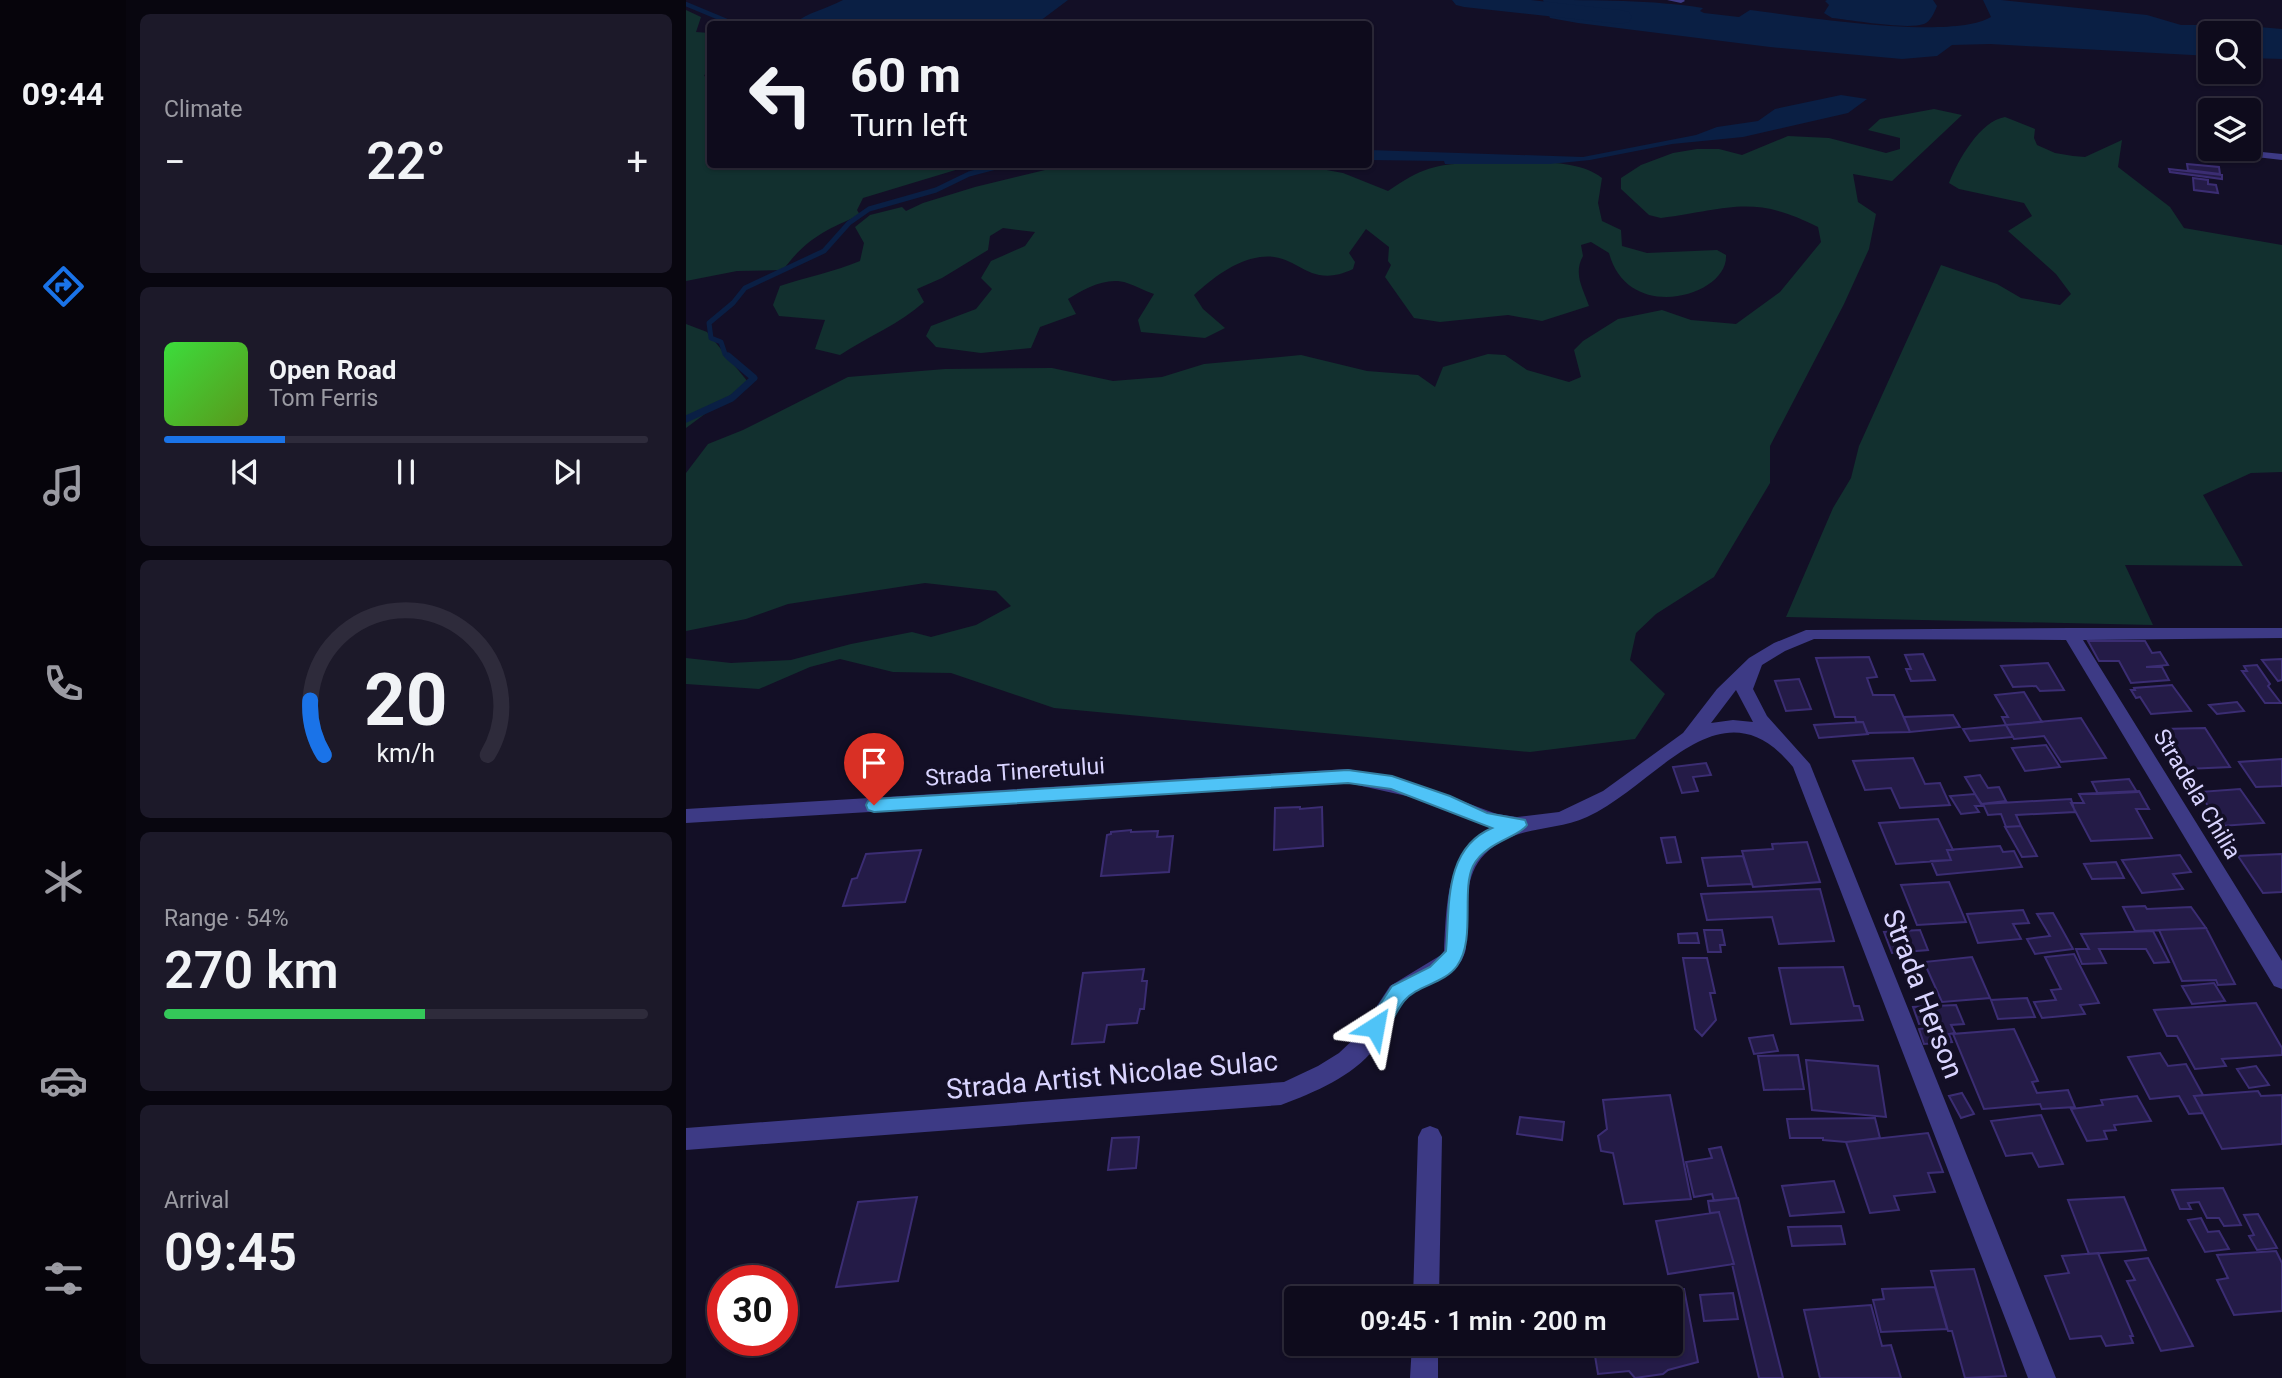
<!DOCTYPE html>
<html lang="en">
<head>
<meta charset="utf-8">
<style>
  :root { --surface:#0e0b1c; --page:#1c1929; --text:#f1f3f6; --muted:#9b9ba3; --line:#2e2b3b; --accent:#1a73e8 }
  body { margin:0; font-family:Roboto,sans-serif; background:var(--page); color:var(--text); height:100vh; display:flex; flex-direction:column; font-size:26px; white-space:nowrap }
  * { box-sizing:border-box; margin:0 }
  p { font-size:23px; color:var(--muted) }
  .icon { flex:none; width:38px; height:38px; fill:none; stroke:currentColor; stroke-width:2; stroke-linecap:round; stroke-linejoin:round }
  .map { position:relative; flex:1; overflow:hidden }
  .details { display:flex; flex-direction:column; gap:14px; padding:14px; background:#08060f; width:560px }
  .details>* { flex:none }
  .hud { position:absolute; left:21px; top:21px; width:665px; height:147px; border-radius:7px; box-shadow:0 2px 5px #0004,0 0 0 2px var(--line); background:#0e0b1c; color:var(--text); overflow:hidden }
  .tools { position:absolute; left:1512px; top:21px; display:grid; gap:14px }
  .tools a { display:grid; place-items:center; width:63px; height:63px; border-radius:7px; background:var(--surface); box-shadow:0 2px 5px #0004,0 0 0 2px var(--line); font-size:35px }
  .speed { position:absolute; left:21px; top:1265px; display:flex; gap:14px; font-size:35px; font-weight:700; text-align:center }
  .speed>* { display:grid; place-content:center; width:91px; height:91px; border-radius:50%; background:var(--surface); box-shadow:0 2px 5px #0004,0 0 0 2px var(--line); line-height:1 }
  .speed .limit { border:10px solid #d22; background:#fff; color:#111 }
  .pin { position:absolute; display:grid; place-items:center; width:60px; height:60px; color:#fff; margin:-72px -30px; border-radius:50% 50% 50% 0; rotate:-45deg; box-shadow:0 0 7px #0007 }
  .pin .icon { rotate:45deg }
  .me { position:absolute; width:77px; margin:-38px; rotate:34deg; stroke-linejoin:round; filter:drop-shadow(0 0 5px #0008) }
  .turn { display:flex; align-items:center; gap:24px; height:147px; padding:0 28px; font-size:32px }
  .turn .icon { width:91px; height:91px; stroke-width:2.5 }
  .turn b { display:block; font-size:49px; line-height:60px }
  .big { font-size:52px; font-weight:600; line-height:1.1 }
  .details .card { flex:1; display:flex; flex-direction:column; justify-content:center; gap:10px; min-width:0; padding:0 24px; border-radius:10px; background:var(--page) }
  .details .dial { align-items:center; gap:0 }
  .dial svg { height:182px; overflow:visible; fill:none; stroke:var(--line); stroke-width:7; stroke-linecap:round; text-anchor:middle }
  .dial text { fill:var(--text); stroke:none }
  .song { display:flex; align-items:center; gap:21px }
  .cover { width:84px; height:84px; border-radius:10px; background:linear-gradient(135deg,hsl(120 70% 55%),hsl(90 70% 35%)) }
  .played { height:7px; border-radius:4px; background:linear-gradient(90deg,var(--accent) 25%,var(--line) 25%) }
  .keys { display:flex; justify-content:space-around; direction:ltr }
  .heat { display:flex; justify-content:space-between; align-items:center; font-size:38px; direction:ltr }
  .charge { height:10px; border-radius:5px; background:linear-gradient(90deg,#34c759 54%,var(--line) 0) }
  .trip { position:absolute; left:598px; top:1286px; width:399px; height:70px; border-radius:7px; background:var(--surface); box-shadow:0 2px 5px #0004,0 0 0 2px var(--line); font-weight:600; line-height:70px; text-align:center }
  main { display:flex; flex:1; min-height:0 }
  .tab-bar { display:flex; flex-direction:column; width:126px; justify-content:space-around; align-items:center; background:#06040b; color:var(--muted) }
  .tab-bar .icon { width:49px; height:49px }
  .tab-bar .active { color:var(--accent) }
  .tab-bar b { font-size:32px; color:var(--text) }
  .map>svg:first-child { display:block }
</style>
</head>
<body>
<main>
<nav class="tab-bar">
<b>09:44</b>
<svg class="icon active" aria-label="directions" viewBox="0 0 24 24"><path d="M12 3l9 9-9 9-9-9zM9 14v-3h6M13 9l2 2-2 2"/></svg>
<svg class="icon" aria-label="music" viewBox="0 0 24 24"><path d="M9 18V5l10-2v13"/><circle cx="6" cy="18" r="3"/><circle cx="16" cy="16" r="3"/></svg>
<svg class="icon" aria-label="phone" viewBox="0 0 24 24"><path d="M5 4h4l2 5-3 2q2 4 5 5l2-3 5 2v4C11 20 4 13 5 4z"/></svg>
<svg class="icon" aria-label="climate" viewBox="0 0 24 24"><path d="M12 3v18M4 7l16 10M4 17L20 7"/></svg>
<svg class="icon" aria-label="car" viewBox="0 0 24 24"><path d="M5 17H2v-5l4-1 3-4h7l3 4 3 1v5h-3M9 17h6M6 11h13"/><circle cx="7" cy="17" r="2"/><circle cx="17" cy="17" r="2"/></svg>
<svg class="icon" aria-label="filters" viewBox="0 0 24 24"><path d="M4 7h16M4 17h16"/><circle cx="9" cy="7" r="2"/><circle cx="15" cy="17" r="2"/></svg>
</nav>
<section class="details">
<div class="card"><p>Climate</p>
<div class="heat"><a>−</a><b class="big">22°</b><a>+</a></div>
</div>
<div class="card">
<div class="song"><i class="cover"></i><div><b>Open Road</b><p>Tom Ferris</p></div></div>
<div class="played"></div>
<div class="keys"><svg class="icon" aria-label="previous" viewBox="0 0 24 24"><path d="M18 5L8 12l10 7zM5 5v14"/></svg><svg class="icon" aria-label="pause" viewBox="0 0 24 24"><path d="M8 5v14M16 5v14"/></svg><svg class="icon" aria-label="next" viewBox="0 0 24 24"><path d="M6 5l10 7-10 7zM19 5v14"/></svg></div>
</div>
<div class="card dial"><svg viewBox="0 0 100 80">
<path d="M14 69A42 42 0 1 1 86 69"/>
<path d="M14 69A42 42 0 0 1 8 45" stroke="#1a73e8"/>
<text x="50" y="56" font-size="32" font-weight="700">20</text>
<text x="50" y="72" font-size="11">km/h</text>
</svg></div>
<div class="card"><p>Range · 54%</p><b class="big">270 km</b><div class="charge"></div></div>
<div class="card"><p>Arrival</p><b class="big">09:45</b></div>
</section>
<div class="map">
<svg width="1596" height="1378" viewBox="0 0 1596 1378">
  <rect width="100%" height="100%" fill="#130f26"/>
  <path fill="#12302f" d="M0,10L15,17L10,32L24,33V64L18,76L24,78V164L286,165L177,198L171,210L174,215C139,230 120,239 97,270L51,271L0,281Z
    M1248,109L1276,115L1206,181L1167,174L1172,202L1190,214L1183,249L1158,304L1084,446V483L1028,577L970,614L950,633L944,660L979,694L949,739L844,752L368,708L265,673L207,672L154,659L124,667L73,689L0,684V658L45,663L105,660L165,644L226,632L245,637L290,625L325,606L310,591L239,583L102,604L60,619L0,631V473L22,444L57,430L162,377L259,369L366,368L427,381L476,377L518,364L615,355L681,371L732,375L749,387L757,367L802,354L819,355L841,370L883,382L895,377L888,350L897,341L932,319L976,310L1005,320L1050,324L1094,292L1135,242L1132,227C1066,193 1041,210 975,218L963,215L935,189V178L955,165L987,153L1011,149H1033L1056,155L1102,136L1143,138L1200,153L1214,149V138L1182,130L1194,119Z
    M1319,117L1349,129L1348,138L1351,145L1369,153L1387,156L1399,157L1436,140L1432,167L1484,207L1498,228L1596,245V472L1565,473L1517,495L1557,566L1439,565L1467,625L1100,617L1147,508L1165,478L1173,446L1255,265L1311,284L1335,298L1374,305L1385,294L1370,274L1322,231L1346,216L1338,203L1273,189L1263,183C1272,160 1294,121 1319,117Z
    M789,163C826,164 887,155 916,178L912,203L916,221L935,230L936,246L961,253L1031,250L1040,255C1043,296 942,325 923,253L905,242L895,245L897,256C887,274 897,288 903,306L856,321L822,315L754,322L728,318L699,277L705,265L702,261L703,247L680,229L663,253L669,262L667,269C621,291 612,251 574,257C548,261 527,278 508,295L517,309L539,328L519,338L455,332L452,320L468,294C459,291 450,286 441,283C421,276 398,289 382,299L390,314L354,327L345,348L295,353L250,347L240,336L245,326L290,309L306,289L295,278L305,261L339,246L349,232L317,228L304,236L302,250L256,278L231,289L238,302C214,324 181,337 154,355L129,349L139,320L93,316L87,305L94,286C121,277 148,272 174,261L178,243L169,227L184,215L216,207L220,211L237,203L289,187L384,164H510L549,169L624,167L657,173L702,191C736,168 748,164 789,163Z
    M0,324L21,332L62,382L0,428Z"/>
  <path fill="#0a1f44" d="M157,0H382L350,24H108C121,12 141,9 157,0Z
    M857,0C908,0 968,0 1017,8L1014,11L1018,13L1053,17L1064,10C1115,16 1265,41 1305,17L1297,0H1315L1461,15L1495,25H1550L1596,29V59L1563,58V33H1524V56L1304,44L1266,45L1251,56L1216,59L1084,47L892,23L864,18Z
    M1141,0H1247L1251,6C1248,13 1245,21 1238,24C1221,30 1166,20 1146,18L1138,13L1143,5L1139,1Z
    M1155,95L1181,99L1162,113L1057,137L986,144L904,160L864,164H759L758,161L683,160V150L897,157L1010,135L1031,127L1072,121L1089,109Z"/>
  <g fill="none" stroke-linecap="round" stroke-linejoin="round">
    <path stroke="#0a1f44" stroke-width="4.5" d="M0,4L48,24"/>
    <path stroke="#0a1f44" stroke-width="5" d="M44,358L39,354L35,342L25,338L23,323L47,303L59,288L138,251L163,223L183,209L250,190L283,174L321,164"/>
    <path stroke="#0a1f44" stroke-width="7" d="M0,419L46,398L68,378L42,356"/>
    <path fill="#0a1f44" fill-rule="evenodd" d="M766,0H845L934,10L943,12L946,17L943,22L934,24L778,7L770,5Z"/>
  </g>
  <path fill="#241b47" stroke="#3b2d73" stroke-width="2" d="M1501,164L1533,167L1534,174L1502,170Z
    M1483,169L1536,175V179L1484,172Z
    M1507,178L1522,180V184L1530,185L1532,193L1508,190Z
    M1402,641H1459L1466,653L1474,652L1482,665L1460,667H1476L1483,680L1445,683L1433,661H1413Z
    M1237,654L1249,680L1225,681L1220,669H1225L1219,655Z
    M1183,657L1191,677L1181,678L1187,695H1208L1224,732L1181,733L1177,722H1170L1169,717H1149L1130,658Z
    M1596,659V680L1592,681L1576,660Z
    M1362,663L1378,690L1354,691L1350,686L1327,687L1315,666Z
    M1571,665L1584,684L1582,686L1595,703H1579L1556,671H1561L1558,666Z
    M1113,679L1125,709L1100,711L1089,681Z
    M1486,685L1505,711L1465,714L1454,697L1450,698L1445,690H1449L1448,688Z
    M1338,692L1356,722L1320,725L1316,717H1322L1309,695Z
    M1551,702L1558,711L1531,714L1523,705Z
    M1267,715L1274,727L1224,732L1218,717Z
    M1395,718L1420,758L1375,762L1358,736L1328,739L1320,725Z
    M1177,722L1182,734L1133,738L1128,725Z
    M1320,725L1327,737L1284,741L1277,729Z
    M1519,728L1544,767L1500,769L1477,729Z
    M1360,745L1374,767L1339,771L1326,748Z
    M1227,758L1239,784L1254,783L1264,805L1214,808L1205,788L1179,790L1167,761Z
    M1596,759V786L1570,787L1553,762Z
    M1020,763L1025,775L1007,777L1012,791L996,793L987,767Z
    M1294,775L1302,788L1313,787L1320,801L1295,804L1279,777Z
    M1443,779L1451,792L1412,794L1406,782Z
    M1554,789L1578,823L1535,826L1513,792Z
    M1453,791L1463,809H1450L1466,838L1405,841L1385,803H1398L1393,794Z
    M1289,794L1297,806H1289L1293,812L1275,814L1264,796Z
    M1385,799L1389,812L1330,815L1335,826L1320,827L1315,814L1302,815L1297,804Z
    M614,807V809L636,807L637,846L588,850L589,808Z
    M1252,819L1267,850H1261L1265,860L1210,864L1193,823Z
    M1335,826L1351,856L1336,857L1319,827Z
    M445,830V832L472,831L471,837L487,836L483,872L415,876L421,835L425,834V832Z
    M989,837L995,862L981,863L975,838Z
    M1121,842L1134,882L1067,887L1056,851L1087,849L1086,844Z
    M1314,846L1317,852L1328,851L1336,867L1251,875L1245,861L1265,860L1261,850Z
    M235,850L219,902L157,906L166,879L171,878L180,854Z
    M1596,854V892L1577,893L1552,856Z
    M1494,855L1505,872L1487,874L1497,889L1456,893L1436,860Z
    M1057,856L1066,884L1022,886L1016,858Z
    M1430,862L1438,878L1406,879L1398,864Z
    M1263,882L1280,922L1231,925L1215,885Z
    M1134,889L1148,941L1093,944L1086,917L1021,920L1015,894Z
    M1459,906L1461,909L1505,907L1520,928L1449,931L1437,907Z
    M1337,910L1343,923L1327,924L1335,939L1292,943L1281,914Z
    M1367,913L1387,949L1349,954L1341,939L1364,936L1351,914Z
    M1520,928L1549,984L1532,985L1530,980L1496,981L1473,930Z
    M1018,930H1036L1039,945H1034L1035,952H1022Z
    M1234,930L1242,950L1206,953L1198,932Z
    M1467,931L1483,962L1468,963L1460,949H1413L1420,963L1396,964L1390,949H1403L1395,934Z
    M1011,933L1013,943H993L992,934Z
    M1388,954L1413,1003L1394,1005L1399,1014L1356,1018L1348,1002L1370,1000L1365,990L1375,989L1359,957Z
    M1286,957L1304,998L1256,1002L1238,962Z
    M997,958H1021L1029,993H1024L1030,1020L1016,1036L1009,1029Z
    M1157,967L1168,1006H1173L1177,1020L1105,1024L1093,968Z
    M458,969L456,981H461L458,1009H454L451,1023L421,1025L418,1042L386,1044L397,973Z
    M1528,983L1539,1001L1506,1004L1496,986Z
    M1341,998L1349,1017L1312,1019L1305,1000Z
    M1570,1003L1596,1048V1055L1536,1059L1540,1066L1509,1069L1491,1036H1481L1468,1010Z
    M1270,1005L1278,1024L1265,1025L1269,1033L1263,1034L1266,1042L1238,1044L1233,1029L1242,1028L1240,1023L1233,1024L1227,1007Z
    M1328,1029L1352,1081L1346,1082L1351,1093L1382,1090L1389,1107L1356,1109L1354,1104L1298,1109L1267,1034Z
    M1087,1035L1092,1051L1068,1054L1063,1038Z
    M1474,1053L1482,1066L1500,1064L1517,1095L1508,1096L1517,1113L1503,1114L1493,1096L1464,1099L1442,1057Z
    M1112,1055L1118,1089L1078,1090L1072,1056Z
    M1120,1060L1192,1066L1200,1117L1126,1110Z
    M1570,1066L1583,1085L1563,1088L1551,1069Z
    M1572,1091L1575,1096L1596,1095V1144L1536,1149L1508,1096Z
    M1276,1093L1288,1114L1275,1118L1263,1096Z
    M984,1095L1005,1199L938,1204L927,1153L915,1151L912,1136L921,1129L917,1100Z
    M1451,1096L1465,1121L1428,1125L1430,1130L1418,1131L1421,1139L1401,1141L1385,1109L1417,1105L1415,1100Z
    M1355,1115L1377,1164L1353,1167L1346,1153L1320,1156L1305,1121Z
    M834,1117L878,1122L876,1140L831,1134Z
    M1189,1118L1194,1138L1160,1142L1137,1140V1138H1104L1101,1119Z
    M1242,1133L1257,1172L1242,1173L1249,1192L1208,1196L1213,1210L1184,1213L1160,1142Z
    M453,1137L450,1168L422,1170L426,1138Z
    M1035,1147L1051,1198L1028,1201L1026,1194L1008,1197L1000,1162L1026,1158L1023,1149Z
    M1148,1181L1158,1212L1104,1216L1096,1186Z
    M1537,1188L1555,1225L1538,1226L1533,1218H1521L1513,1202L1502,1203L1505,1209H1494L1486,1190Z
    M231,1197L212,1281L150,1287L172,1202Z
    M1438,1197L1460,1250L1403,1254L1382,1200Z
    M1052,1198L1058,1223L1097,1378H1073L1046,1264H1048L1033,1212L1024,1213L1022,1201Z
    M1033,1212L1048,1264L982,1274L970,1221Z
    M1572,1214L1591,1248L1571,1250L1563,1236L1568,1235L1558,1215Z
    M1515,1218L1522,1232L1533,1231L1543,1249L1519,1252L1502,1220Z
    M1155,1226L1159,1244L1106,1246L1102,1227Z
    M1590,1251L1596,1263V1311L1548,1315L1531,1280L1542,1278L1531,1255Z
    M1412,1253L1447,1336H1444L1447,1343L1420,1346L1415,1336L1384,1339L1359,1276L1383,1273L1376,1256Z
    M1462,1258L1507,1346L1475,1351L1441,1281L1449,1280L1439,1261Z
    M1288,1269L1320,1376L1279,1378L1266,1331H1262L1245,1271Z
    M1249,1287L1261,1329L1195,1332L1187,1300L1198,1299L1196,1289Z
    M963,1289L970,1293L998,1289L1012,1362L982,1370L977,1374L949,1378L943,1371L912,1374L907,1344H985V1298H922L929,1297L932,1291Z
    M1047,1293L1052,1319L1018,1321L1014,1295Z
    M1185,1305L1196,1346L1205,1345L1215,1378H1134L1118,1310Z"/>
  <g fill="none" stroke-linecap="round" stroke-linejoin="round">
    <path fill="#3d3a85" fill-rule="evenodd" d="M981,0H998L999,1L995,3Z
      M1556,150L1596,154V160L1553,155L1551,153Z
      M1384,628H1596V638L1397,640L1596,961V989L1588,986L1380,640L1128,639L1099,651L1076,665L1067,689L1081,716L1124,764L1370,1378H1342L1107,767C1035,678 970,786 901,817C865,833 829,824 799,854C778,875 781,907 780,934C780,941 781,949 778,955C769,980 738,982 720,999C706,1013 700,1032 689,1048C666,1077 629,1092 595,1105L0,1150V1128L598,1082L632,1066L653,1053L671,1036L704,986L755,955L758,951C761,903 759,853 807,828L725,797L662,783L0,823V809L662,769L732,785L811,814L831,817L873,812L917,791L997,733L1031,689L1063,658L1088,643L1120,630ZM1050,690L1067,722L1047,720L1025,723Z
      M744,1126L752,1129L756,1137L753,1298H727L732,1137L736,1129Z
      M726,1344H752V1378H724Z"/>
  </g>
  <path fill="#4fc3f7" stroke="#337fa1" stroke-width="2" d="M662,770L706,776L764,796L801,813L839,820L841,825C834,837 799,842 787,866C775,891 790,940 771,966C758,984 731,985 718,1001C708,1013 701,1040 682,1033L679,1027L706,986L744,967L760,951C764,907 757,849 806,828L705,789L662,783L188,812L182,810L180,805L182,801L188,799Z"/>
  <g text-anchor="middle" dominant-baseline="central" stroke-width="7" stroke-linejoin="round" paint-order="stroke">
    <g font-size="23" fill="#d9d4ff" stroke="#130f26">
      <text transform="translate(329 772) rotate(-4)">Strada Tineretului</text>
      <text transform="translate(1511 794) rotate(59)">Stradela Chilia</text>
    </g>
    <g font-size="28" fill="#d9d4ff" stroke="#130f26">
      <text transform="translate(1237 994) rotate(69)">Strada Herson</text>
      <text transform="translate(426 1075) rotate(-5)">Strada Artist Nicolae Sulac</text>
    </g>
  </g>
</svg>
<div class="tools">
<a><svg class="icon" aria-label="search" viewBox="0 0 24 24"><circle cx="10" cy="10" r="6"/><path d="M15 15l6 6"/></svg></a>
<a><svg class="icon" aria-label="layers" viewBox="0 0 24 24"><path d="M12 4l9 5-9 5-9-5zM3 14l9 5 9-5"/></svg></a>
</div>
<div class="speed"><div class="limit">30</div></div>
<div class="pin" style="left:188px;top:805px;background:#d93025"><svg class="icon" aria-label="arrive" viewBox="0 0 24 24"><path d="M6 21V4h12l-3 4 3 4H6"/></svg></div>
<svg class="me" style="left:689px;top:1027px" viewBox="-20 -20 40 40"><path d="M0-17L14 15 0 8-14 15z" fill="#4fc3f7" stroke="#fff" stroke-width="4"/></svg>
<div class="trip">09:45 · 1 min · 200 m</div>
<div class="hud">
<div class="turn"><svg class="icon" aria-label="left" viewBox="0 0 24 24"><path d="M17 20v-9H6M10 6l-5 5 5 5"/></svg><div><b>60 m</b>Turn left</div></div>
</div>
</div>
</main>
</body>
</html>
